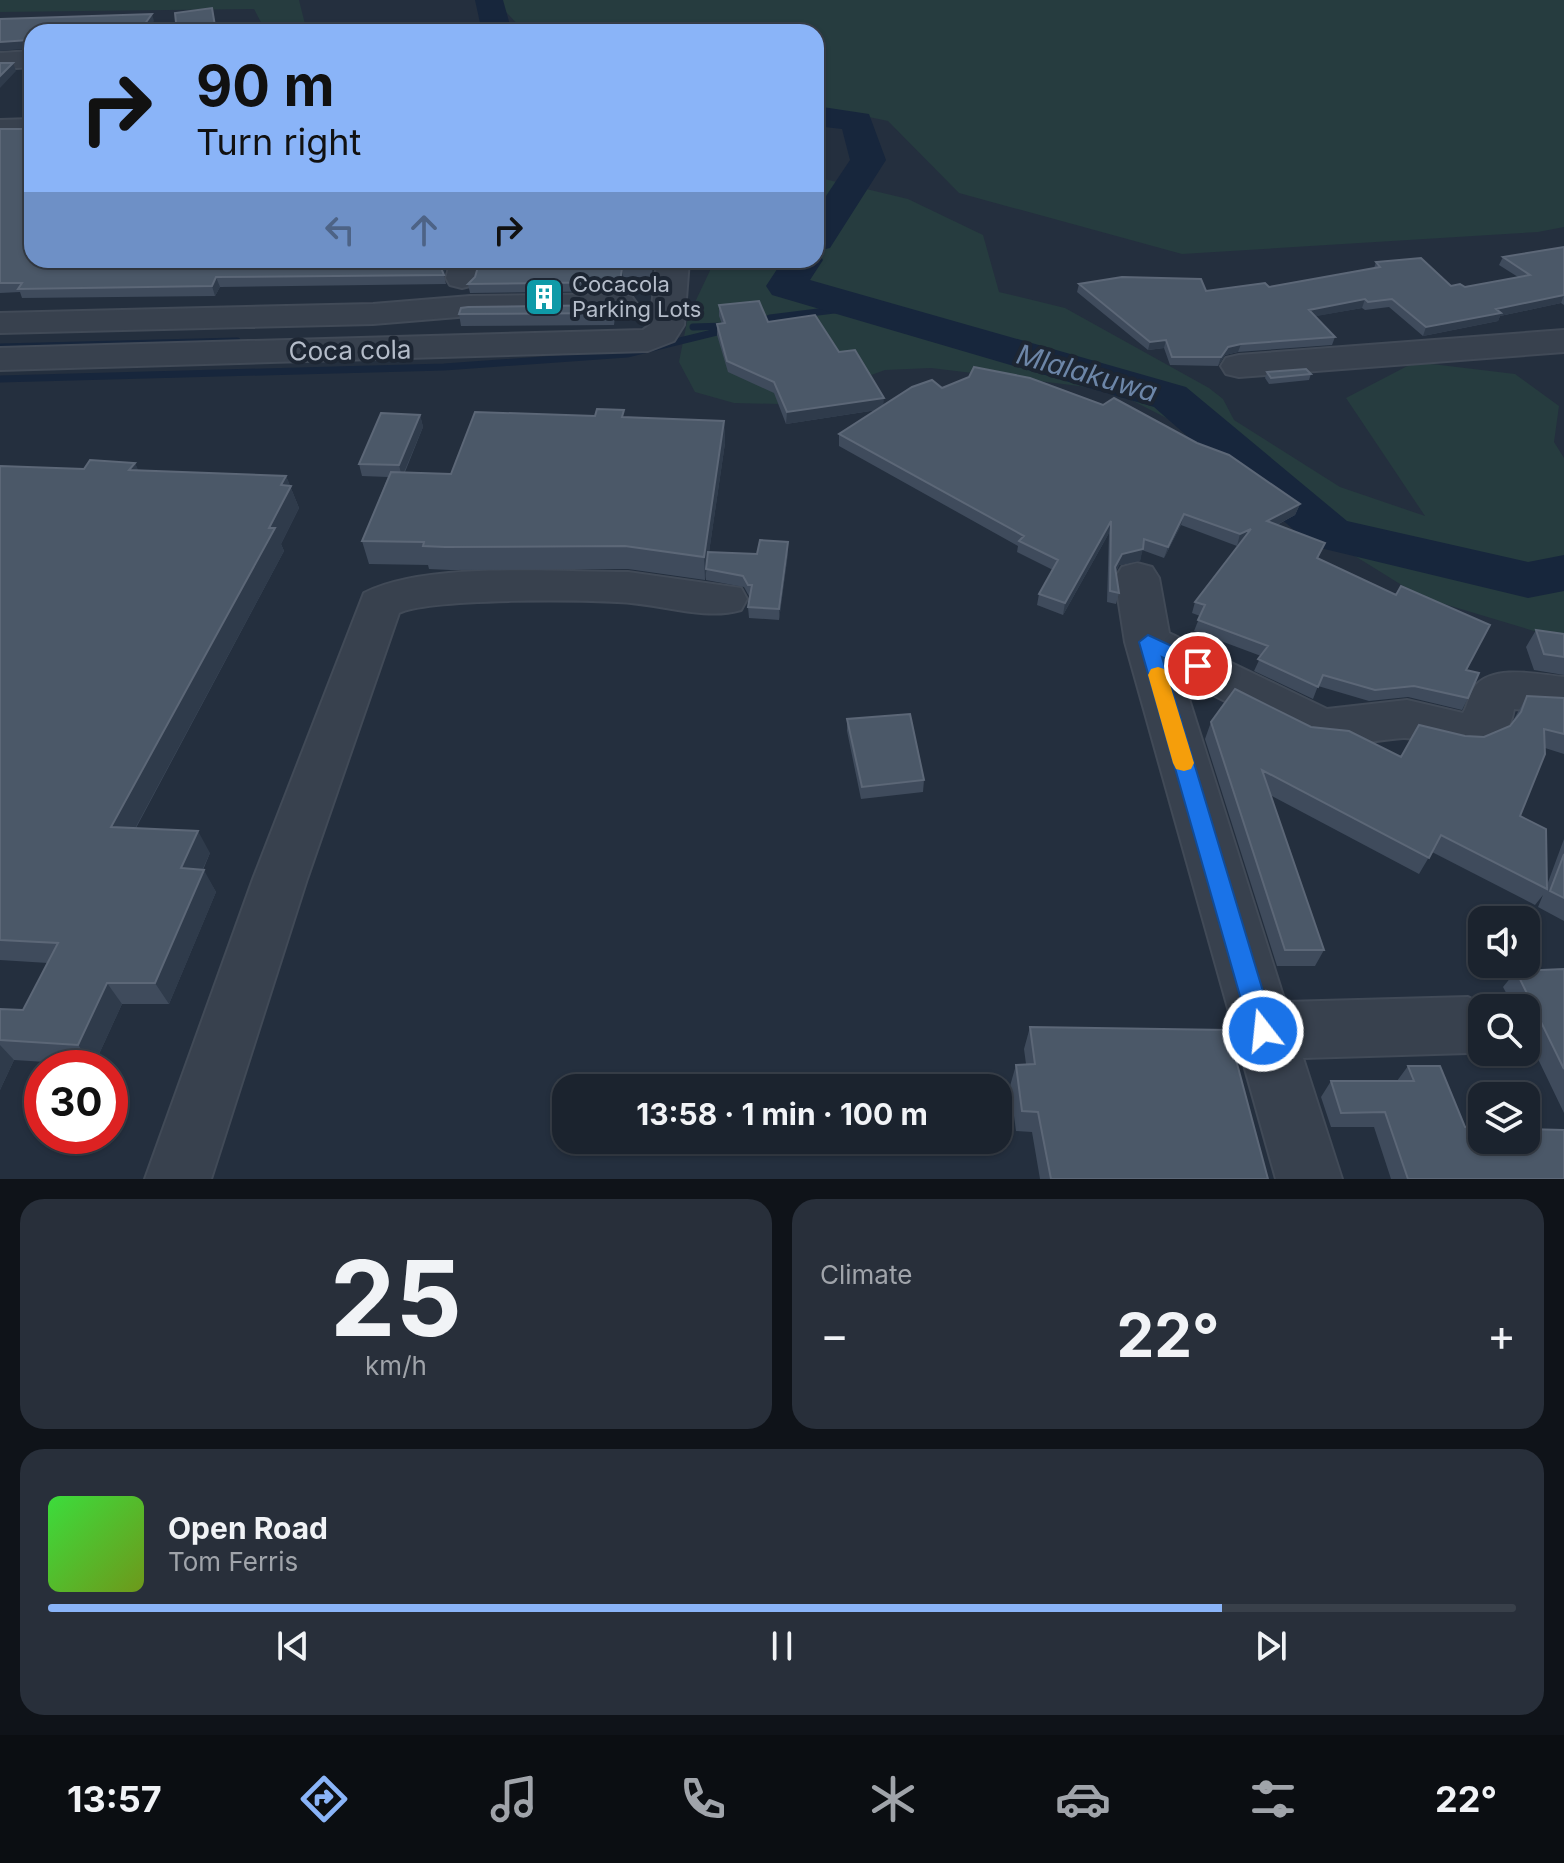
<!DOCTYPE html>
<html lang="en">
<head>
<meta charset="utf-8">
<style>
  :root { --surface:#1b232e; --page:#282f3a; --text:#f1f3f6; --muted:#a0a4aa; --line:#39404a; --accent:#8ab4f8 }
  body { margin:0; font-family:Inter,sans-serif; background:var(--page); color:var(--text); height:100vh; display:flex; flex-direction:column; font-size:30px; white-space:nowrap }
  * { box-sizing:border-box; margin:0 }
  p { font-size:26px; color:var(--muted) }
  .icon { flex:none; width:44px; height:44px; fill:none; stroke:currentColor; stroke-width:2; stroke-linecap:round; stroke-linejoin:round }
  .map { position:relative; height:1179px; overflow:hidden }
  .drawer { display:flex; flex-direction:column; gap:20px; padding:20px; background:#0f1319; flex:1 }
  .drawer>* { flex:none }
  .banner { position:absolute; left:24px; top:24px; width:800px; height:244px; border-radius:24px; box-shadow:0 2px 6px #0004,0 0 0 2px var(--line); background:#8ab4f8; color:#111; overflow:hidden }
  .fabs { position:absolute; left:1468px; top:906px; display:grid; gap:16px }
  .fabs a { display:grid; place-items:center; width:72px; height:72px; border-radius:16px; background:var(--surface); box-shadow:0 2px 6px #0004,0 0 0 2px var(--line); font-size:40px }
  .speed { position:absolute; left:24px; top:1050px; display:flex; gap:16px; font-size:40px; font-weight:700; text-align:center }
  .speed>* { display:grid; place-content:center; width:104px; height:104px; border-radius:50%; background:var(--surface); box-shadow:0 2px 6px #0004,0 0 0 2px var(--line); line-height:1 }
  .speed .limit { border:12px solid #d22; background:#fff; color:#111 }
  .pin { position:absolute; display:grid; place-items:center; width:68px; height:68px; color:#fff; margin:-34px; border:4px solid #fff; border-radius:50%; box-shadow:0 2px 8px #0007 }
  .me { position:absolute; width:88px; margin:-44px; rotate:344deg; stroke-linejoin:round; filter:drop-shadow(0 0 6px #0008) }
  .turn { display:flex; align-items:center; gap:28px; height:168px; padding:0 40px; font-size:36px }
  .turn .icon { width:104px; height:104px; stroke-width:2.5 }
  .turn b { display:block; font-size:56px; line-height:68px }
  .lanes { display:flex; align-items:center; height:76px; padding:0 40px; background:#0003; justify-content:center; gap:40px; direction:ltr }
  .lanes .off { opacity:.35 }
  .big { font-size:60px; font-weight:700; line-height:1.1 }
  .drawer .widget { flex:1; display:flex; flex-direction:column; justify-content:center; gap:12px; min-width:0; padding:0 28px; border-radius:24px; background:var(--page) }
  .drawer .dial { align-items:center; gap:0 }
  .dial b { font-size:104px; line-height:1 }
  .song { display:flex; align-items:center; gap:24px }
  .cover { width:96px; height:96px; border-radius:12px; background:linear-gradient(135deg,hsl(120 70% 55%),hsl(80 70% 35%)) }
  .played { height:8px; border-radius:4px; background:linear-gradient(90deg,var(--accent) 80%,var(--line) 80%) }
  .keys { display:flex; justify-content:space-around; direction:ltr }
  .heat { display:flex; justify-content:space-between; align-items:center; font-size:44px; direction:ltr }
  .drawer .tiles { flex:1; display:grid; gap:20px; grid-template-columns:1fr 1fr }
  .widget:last-child { grid-column:span 2 }
  .trip { position:absolute; left:552px; top:1074px; width:460px; height:80px; border-radius:24px; background:var(--surface); box-shadow:0 2px 6px #0004,0 0 0 2px var(--line); font-weight:700; line-height:80px; text-align:center }
  .dock { display:flex; height:128px; justify-content:space-around; align-items:center; background:#0b0e12; color:var(--muted) }
  .dock .icon { width:56px; height:56px }
  .dock .current { color:var(--accent) }
  .dock b { font-size:36px; color:var(--text) }
  .map>svg:first-child { display:block }
</style>
</head>
<body>
<div class="map">
<svg width="1564" height="1179" viewBox="0 0 1564 1179">
  <rect width="100%" height="100%" fill="#242f3e"/>
  <path fill="#263c3f" d="M0,0H299L307,32H266L254,9L0,12Z
    M495,0H1564V227L1538,232L1182,254L959,193L888,121L816,106V32H620L520,27Z
    M816,177L908,199L983,235L999,292L1065,308L1209,388L1223,399L1234,420L1340,487L1425,516L1346,398L1415,362L1515,374L1559,406L1554,442L1564,458V640L1421,597L1313,530L1282,496L1231,457L1178,424L1112,390L931,368L885,370L805,399L779,404L734,403L695,392L679,362L688,317L715,260H816Z"/>
  <g fill="none" stroke-linecap="round" stroke-linejoin="round">
    <path stroke="#17263c" stroke-width="7" d="M755,324L770,318L858,307
      M693,327L726,326
      M0,347L237,341
      M0,379L444,367L627,354L729,329"/>
    <path fill="#17263c" fill-rule="evenodd" d="M475,0H503L512,32H482Z
      M816,106L869,114L886,160L830,248L817,251L823,260L810,280L1186,387L1347,521L1528,562L1564,555V591L1528,598L1312,546L1154,407L772,295L766,286L783,260H816V211L850,160L842,129L816,126Z"/>
    <g stroke="#414a57" stroke-width="4">
      <path id="minor" d="M32,51V67L0,69V53Z
        M32,119V135L0,136V120Z
        M451,260H483L474,285L462,288L450,285L446,278Z
        M657,260H689L684,325L674,341L648,351L0,370V348L643,330L650,325Z
        M620,294L632,297L637,304L632,311L620,314L470,316L373,324L0,333V313L373,304L470,296Z
        M1564,330V352L1239,377L1226,374L1221,366L1226,358L1239,355Z
        M1137,563L1152,567L1159,578L1169,633L1327,709L1407,700L1463,713C1468,706 1469,693 1476,685C1496,664 1539,675 1564,677V713L1514,709C1510,736 1491,752 1463,751C1443,750 1423,737 1403,738C1370,740 1336,751 1305,741L1183,680L1285,1002L1468,997L1490,1008H1482V1048L1468,1053L1303,1058L1342,1179H1276L1125,642L1115,578L1122,567Z
        M628,572L741,588L747,599L741,610C707,620 666,606 631,603C593,599 427,598 399,613L307,879L211,1179H145L253,879L364,593C426,561 556,572 628,572Z"/>
    </g>
    <use href="#minor" fill="#38414e" fill-rule="evenodd"/>
  </g>
  <path fill="#3f4b5c" d="M0,129L444,275L446,284L220,287L215,296L22,298L20,292L0,293Z
    M1564,247V305L1561,303L1500,316L1498,321L1423,336L1389,307L1365,310L1362,308L1315,316L1335,337L1332,345L1238,352L1225,355L1218,366L1170,365L1164,348L1148,350L1077,292L1079,284L1206,291L1269,287L1374,268L1376,262L1451,286L1465,287L1518,277L1499,265L1503,257Z
    M653,260L652,277H623L621,291L470,293L468,284L475,277Z
    M614,305L615,317L614,325L461,326L459,314Z
    M719,305L768,322L839,352L884,406L942,388L1300,504L1295,515L1277,525L1325,543L1318,558L1466,670L1468,698L1462,710L1408,697L1369,701L1318,686L1313,699L1254,671L1261,656L1194,631L1200,616L1192,613L1195,602L1239,544L1237,546L1181,525L1164,558L1142,550L1140,561L1119,565L1116,572L1119,593L1116,604L1107,602L1109,533L1063,615L1037,605L1039,594L1053,570L1017,552L1018,546L839,446V434L877,410L786,424L774,393L728,372L717,335V324H722L719,316Z
    M1267,372L1311,374L1309,380L1269,384L1265,378Z
    M420,415L423,427L405,472L451,474L624,417L724,421L725,443L709,552L757,554L788,542V553L779,620L749,618L748,607L750,596H749L744,587L706,580V574L705,580L628,569L451,570L429,569L428,565L369,564L362,541L388,477L362,476L359,464Z
    M135,463L138,471L286,476L299,508L281,544L284,551L136,828L210,853L203,870L216,892L169,1004H122L94,1065L14,1060L0,1090V1009L23,1010L48,963L0,960V466L84,469Z
    M1536,630L1564,634V675L1534,670L1526,647Z
    M1527,696L1564,698V754L1545,748L1520,816L1547,885L1564,839V921L1538,907L1543,895L1535,905L1432,852L1419,874L1270,795L1324,950L1315,966H1277L1205,739L1211,722L1311,727L1401,757L1465,736L1484,737L1510,726Z
    M847,719L924,780L923,792L861,799L847,731Z
    M1564,969V1113L1526,1034V1008H1514L1503,987L1516,971Z
    M1030,1027L1268,1179H1040L1032,1132L1016,1131L1010,1086L1016,1065L1026,1064L1024,1049Z
    M1408,1066L1465,1127L1564,1179H1391L1374,1127H1331L1321,1097L1331,1081H1397Z"/>
  <path fill="#2f3b4b" d="M152,14L154,21L147,32H139Z
    M29,40L32,48L0,51V42Z
    M13,63L16,71L0,88V76Z
    M444,260H450L444,275L441,268Z
    M622,268L623,277L621,291L620,282Z
    M216,277L220,287L215,296L212,286Z
    M1564,295L1561,303L1500,316L1498,321L1423,336L1426,327L1496,309Z
    M1365,299L1362,308L1306,318L1309,310Z
    M1166,340L1164,348L1148,350L1150,342Z
    M1241,344L1238,352L1225,355L1218,366L1221,357L1228,347Z
    M884,398L883,409L786,424L787,412Z
    M420,415L423,427L402,477L399,465Z
    M724,421L725,443L705,580L704,557Z
    M135,463L145,485L129,470Z
    M286,476L299,508L281,544L284,551L124,849L111,827L269,528L281,485Z
    M1300,504L1295,515L1263,532L1267,521Z
    M1184,514L1181,525L1164,558L1168,547Z
    M1111,521L1109,533L1063,615L1065,603Z
    M1251,529L1247,540L1237,546L1240,534Z
    M788,542V553L779,620V609Z
    M1143,549L1140,561L1119,565L1112,578L1115,567L1122,554Z
    M198,831L210,853L193,890L181,868Z
    M204,870L216,892L169,1004L155,983Z
    M107,983L122,1004L94,1065L78,1045Z
    M0,1045L14,1060L0,1090Z"/>
  <path fill="#4b5868" stroke="#5c6777" stroke-width="2" d="M212,8L216,32H177L175,13Z
    M152,14L139,32H32V48L29,40L0,42V19Z
    M0,63H13L0,76Z
    M0,129H32V260H444L441,268L444,275L216,277L212,286L18,289L22,283H0Z
    M1564,247V295L1496,309L1501,313L1426,327L1392,299L1368,302L1365,299L1309,310L1335,337L1241,344L1228,347L1221,357H1172L1166,340L1150,342L1079,284L1122,277L1201,279L1206,291L1265,283L1269,287L1380,267L1376,262L1421,258L1451,286L1460,284L1465,287L1530,275L1503,257Z
    M480,260H652L651,268H622L620,282L468,284L475,277Z
    M759,301L768,322L815,315L839,352L855,350L884,398L787,412L774,382L727,361L717,324L725,323L719,305Z
    M614,305L613,313L459,314L461,308L468,307Z
    M974,367L1030,378L1103,405L1114,398L1197,443L1229,455L1300,504L1267,521L1325,543L1317,558L1396,595L1401,586L1490,625L1466,670L1479,673L1468,698L1414,686L1375,690L1323,675L1318,687L1258,659L1268,646L1198,620L1205,605L1195,602L1251,529L1240,534L1184,514L1168,547L1144,539L1143,549L1122,554L1115,567L1119,593L1110,591L1111,521L1065,603L1039,594L1058,560L1019,541L1024,536L839,434L912,387L932,380L942,388L969,377Z
    M1306,369L1311,374L1271,378L1267,372Z
    M597,409L624,410L622,417L724,421L704,557L625,546L445,547L423,546L424,542L362,541L391,472L451,474L475,412L595,416Z
    M381,413L420,415L399,465L359,464Z
    M90,460L135,463L129,470L286,476L281,485L291,486L269,528H275L111,827L198,831L181,868L204,870L155,983H107L78,1045L0,1040V1009L23,1010L58,943L0,940V466L84,469Z
    M760,540L788,542L779,609L748,607L752,585H748L743,576L706,569L708,552L757,554Z
    M1536,630L1564,634V657L1544,654Z
    M1235,689L1311,727L1349,731L1401,757L1419,725L1465,736L1484,737L1510,726L1521,712L1527,696L1564,698V734L1544,729L1545,754L1520,816L1546,829L1547,889L1441,835L1429,858L1262,770L1324,950H1285L1211,722Z
    M910,714L924,780L862,787L847,719Z
    M1564,854V898L1550,891Z
    M1564,969V1069L1516,971Z
    M1030,1027L1228,1030L1268,1179H1051L1038,1112L1022,1111L1016,1065L1035,1064Z
    M1408,1066H1440L1465,1127H1482V1140H1526V1129L1564,1130V1179H1408L1385,1112L1341,1113L1331,1081H1414Z"/>
  <path fill="#1a73e8" stroke="#114b97" stroke-width="2" d="M1148,635L1204,661L1207,666L1198,674L1162,657L1275,1031L1272,1039L1263,1043L1254,1039L1250,1031L1139,642Z"/>
  <path fill="#f59e0b" d="M1158,667L1164,669L1167,675L1194,763L1191,769L1184,771L1176,769L1173,763L1148,675L1151,669Z"/>
  <defs>
    <g id="building-square" transform="scale(2)"><rect x="-9" y="-9" width="18" height="18" rx="4" fill="#0f9aa8" stroke="#1d2633"/><path d="M-4-6H4V6H1V3H-1V6H-4ZM-2.5-4.3h1.7v1.8h-1.7ZM.8-4.3h1.7v1.8H.8ZM-2.5-1h1.7V.8h-1.7ZM.8-1h1.7V.8H.8Z" fill="#fff"/></g>
  </defs>
  <g fill-rule="evenodd">
    <use href="#building-square" x="544" y="297"/>
  </g>
  <g text-anchor="middle" dominant-baseline="central" stroke-width="8" stroke-linejoin="round" paint-order="stroke">
    <g font-size="22" fill="#b4bcc9" stroke="#1d2633" text-anchor="start">
      <text x="572" y="284">Cocacola<tspan x="572" dy="25">Parking Lots</tspan></text>
    </g>
    <g font-size="26" fill="#b4bcc9" stroke="#1d2633">
      <text transform="translate(350 350) rotate(-1)">Coca cola</text>
    </g>
    <g font-size="28" font-style="italic" fill="#6d86a8" stroke="#1d2633">
      <text transform="translate(1087 373) rotate(16)">Mlalakuwa</text>
    </g>
  </g>
</svg>
<div class="fabs">
<a><svg class="icon" aria-label="sound" viewBox="0 0 24 24"><path d="M4 9h4l5-4v14l-5-4H4zM17 9q2 3 0 6"/></svg></a>
<a><svg class="icon" aria-label="search" viewBox="0 0 24 24"><circle cx="10" cy="10" r="6"/><path d="M15 15l6 6"/></svg></a>
<a><svg class="icon" aria-label="layers" viewBox="0 0 24 24"><path d="M12 4l9 5-9 5-9-5zM3 14l9 5 9-5"/></svg></a>
</div>
<div class="speed"><div class="limit">30</div></div>
<div class="pin" style="left:1198px;top:666px;background:#d93025"><svg class="icon" aria-label="arrive" viewBox="0 0 24 24"><path d="M6 21V4h12l-3 4 3 4H6"/></svg></div>
<svg class="me" style="left:1263px;top:1031px" viewBox="-20 -20 40 40"><circle r="17" fill="#1a73e8" stroke="#fff" stroke-width="3"/><path d="M0-11L8 9 0 5-8 9z" fill="#fff"/></svg>
<div class="trip">13:58 · 1 min · 100 m</div>
<div class="banner">
<div class="turn"><svg class="icon" aria-label="right" viewBox="0 0 24 24"><path d="M7 20v-9h11M14 6l5 5-5 5"/></svg><div><b>90 m</b>Turn right</div></div>
<div class="lanes"><svg class="icon off" aria-label="left" viewBox="0 0 24 24"><path d="M17 20v-9H6M10 6l-5 5 5 5"/></svg><svg class="icon off" aria-label="ahead" viewBox="0 0 24 24"><path d="M12 20V5M6 11l6-6 6 6"/></svg><svg class="icon" aria-label="right" viewBox="0 0 24 24"><path d="M7 20v-9h11M14 6l5 5-5 5"/></svg></div>
</div>
</div>
<section class="drawer">
<div class="tiles">
<div class="widget dial"><b>25</b><p>km/h</p></div>
<div class="widget"><p>Climate</p>
<div class="heat"><a>−</a><b class="big">22°</b><a>+</a></div>
</div>
<div class="widget">
<div class="song"><i class="cover"></i><div><b>Open Road</b><p>Tom Ferris</p></div></div>
<div class="played"></div>
<div class="keys"><svg class="icon" aria-label="previous" viewBox="0 0 24 24"><path d="M18 5L8 12l10 7zM5 5v14"/></svg><svg class="icon" aria-label="pause" viewBox="0 0 24 24"><path d="M8 5v14M16 5v14"/></svg><svg class="icon" aria-label="next" viewBox="0 0 24 24"><path d="M6 5l10 7-10 7zM19 5v14"/></svg></div>
</div>
</div>
</section>
<nav class="dock">
<b>13:57</b>
<svg class="icon current" aria-label="directions" viewBox="0 0 24 24"><path d="M12 3l9 9-9 9-9-9zM9 14v-3h6M13 9l2 2-2 2"/></svg>
<svg class="icon" aria-label="music" viewBox="0 0 24 24"><path d="M9 18V5l10-2v13"/><circle cx="6" cy="18" r="3"/><circle cx="16" cy="16" r="3"/></svg>
<svg class="icon" aria-label="phone" viewBox="0 0 24 24"><path d="M5 4h4l2 5-3 2q2 4 5 5l2-3 5 2v4C11 20 4 13 5 4z"/></svg>
<svg class="icon" aria-label="climate" viewBox="0 0 24 24"><path d="M12 3v18M4 7l16 10M4 17L20 7"/></svg>
<svg class="icon" aria-label="car" viewBox="0 0 24 24"><path d="M5 17H2v-5l4-1 3-4h7l3 4 3 1v5h-3M9 17h6M6 11h13"/><circle cx="7" cy="17" r="2"/><circle cx="17" cy="17" r="2"/></svg>
<svg class="icon" aria-label="filters" viewBox="0 0 24 24"><path d="M4 7h16M4 17h16"/><circle cx="9" cy="7" r="2"/><circle cx="15" cy="17" r="2"/></svg>
<b>22°</b>
</nav>
</body>
</html>
